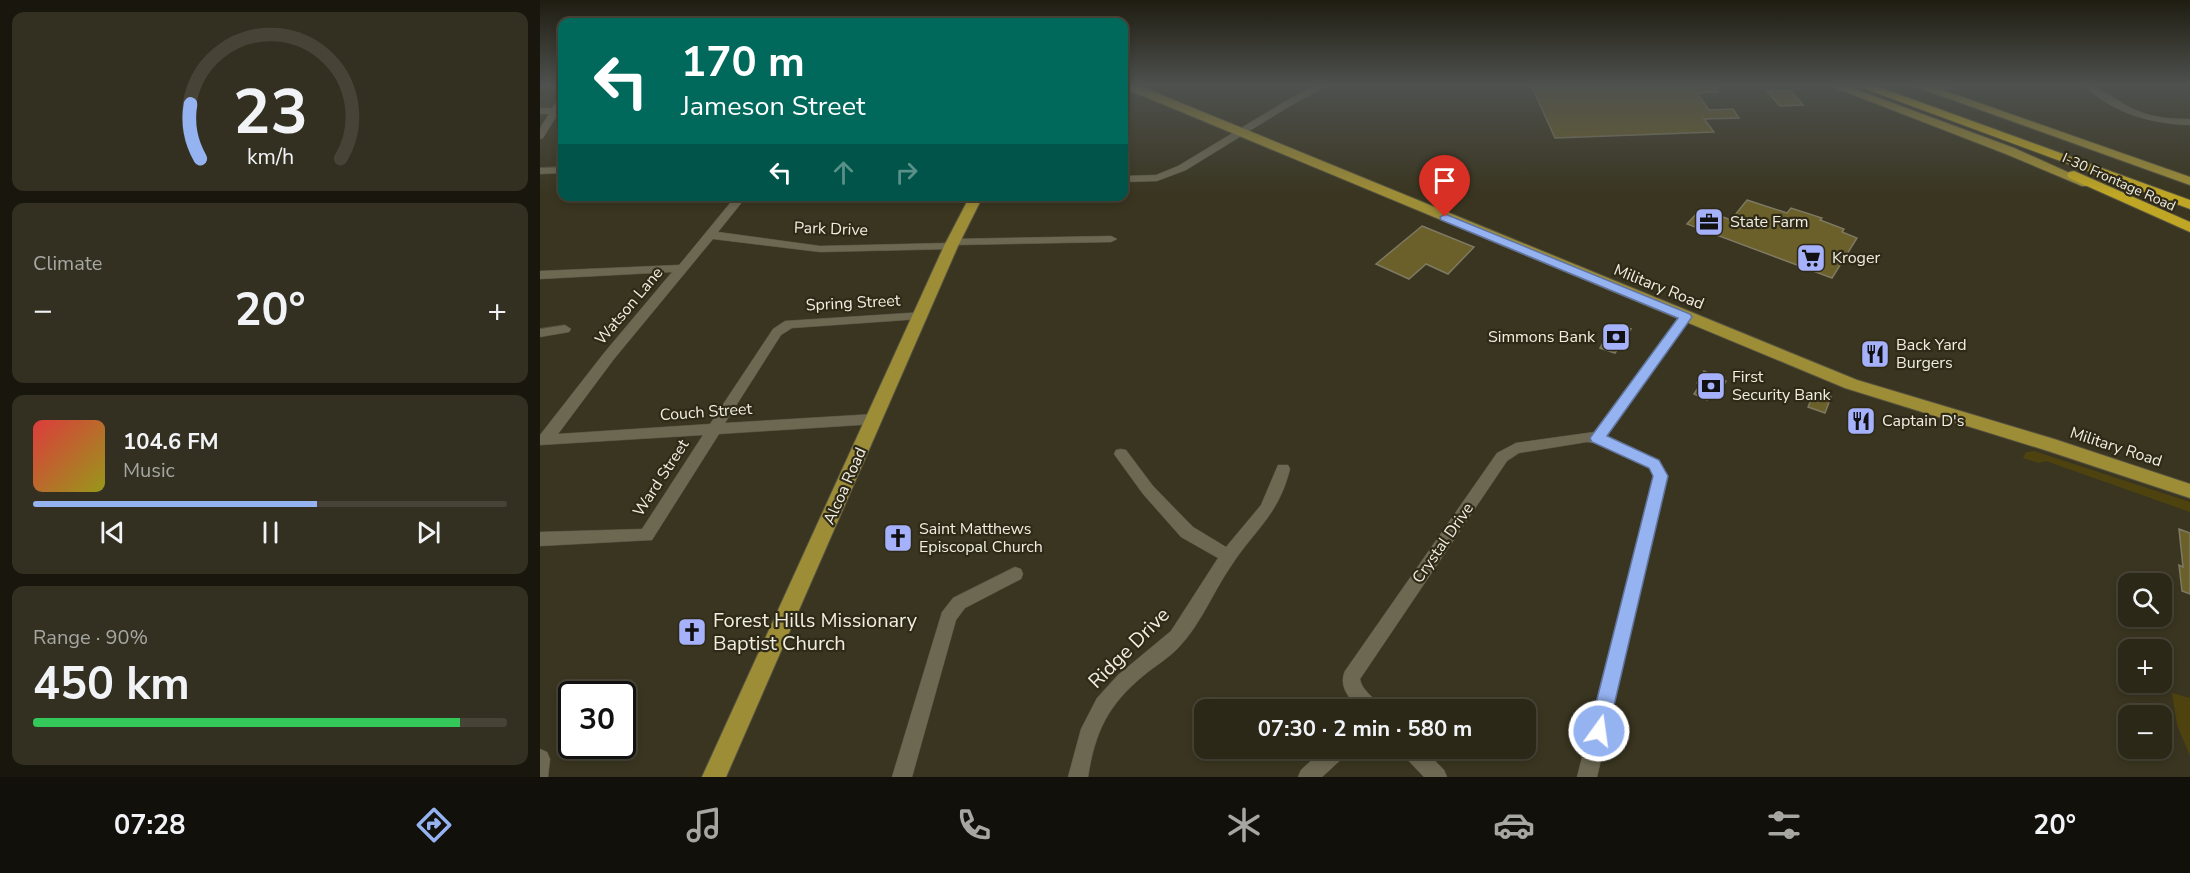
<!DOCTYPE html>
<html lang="en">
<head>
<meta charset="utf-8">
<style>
  :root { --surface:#2b2818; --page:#333021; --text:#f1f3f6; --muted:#a6a6a2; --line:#474437; --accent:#95b2f1 }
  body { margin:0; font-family:"Nunito Sans",sans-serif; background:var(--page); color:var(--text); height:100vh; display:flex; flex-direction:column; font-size:22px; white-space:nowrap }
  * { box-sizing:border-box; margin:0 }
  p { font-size:20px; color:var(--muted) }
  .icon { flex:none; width:33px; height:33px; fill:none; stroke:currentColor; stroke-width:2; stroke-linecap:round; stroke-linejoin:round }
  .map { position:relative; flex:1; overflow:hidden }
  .details { display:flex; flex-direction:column; gap:12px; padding:12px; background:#18160d; width:540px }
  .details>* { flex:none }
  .banner { position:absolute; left:18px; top:18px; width:570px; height:183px; border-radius:12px; box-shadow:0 3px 9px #0003,0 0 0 2px var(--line); background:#00695c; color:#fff; overflow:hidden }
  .tools { position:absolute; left:1578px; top:573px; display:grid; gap:12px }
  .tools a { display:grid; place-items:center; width:54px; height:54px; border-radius:12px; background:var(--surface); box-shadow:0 3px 9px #0003,0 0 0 2px var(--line); font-size:30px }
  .speed { position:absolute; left:18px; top:681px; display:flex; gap:12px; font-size:30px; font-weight:700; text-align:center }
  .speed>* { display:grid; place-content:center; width:78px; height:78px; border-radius:50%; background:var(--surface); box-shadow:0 3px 9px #0003,0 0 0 2px var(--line); line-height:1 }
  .speed .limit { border:3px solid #111; border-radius:9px; background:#fff; color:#111 }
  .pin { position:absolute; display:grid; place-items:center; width:51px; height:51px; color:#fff; margin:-62px -26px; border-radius:50% 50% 50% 0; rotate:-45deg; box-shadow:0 0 6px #0007 }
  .pin .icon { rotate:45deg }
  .me { position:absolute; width:66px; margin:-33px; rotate:14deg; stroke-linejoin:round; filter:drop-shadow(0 0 4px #0008) }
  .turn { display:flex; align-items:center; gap:21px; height:126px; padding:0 24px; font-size:27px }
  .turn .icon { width:78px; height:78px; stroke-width:2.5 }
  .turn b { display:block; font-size:42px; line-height:51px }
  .lanes { display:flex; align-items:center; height:57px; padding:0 24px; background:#0003; justify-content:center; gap:30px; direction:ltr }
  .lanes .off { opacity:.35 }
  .big { font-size:45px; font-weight:700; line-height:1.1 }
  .details .card { flex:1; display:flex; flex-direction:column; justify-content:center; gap:9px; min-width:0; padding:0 21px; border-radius:12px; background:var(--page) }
  .details .dial { align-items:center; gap:0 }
  .dial svg { height:156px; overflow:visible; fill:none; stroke:var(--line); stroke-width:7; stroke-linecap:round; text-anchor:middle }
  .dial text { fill:var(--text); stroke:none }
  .song { display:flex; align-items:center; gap:18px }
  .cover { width:72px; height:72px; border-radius:9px; background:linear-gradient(135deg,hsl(0 70% 55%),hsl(60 70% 35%)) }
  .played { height:6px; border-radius:3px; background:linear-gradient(90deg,var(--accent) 60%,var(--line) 60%) }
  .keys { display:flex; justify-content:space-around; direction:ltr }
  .heat { display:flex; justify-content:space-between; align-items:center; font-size:33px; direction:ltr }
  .charge { height:9px; border-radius:4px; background:linear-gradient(90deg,#34c759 90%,var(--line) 0) }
  .trip { position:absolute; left:654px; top:699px; width:342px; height:60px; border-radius:12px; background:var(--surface); box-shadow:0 3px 9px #0003,0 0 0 2px var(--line); font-weight:700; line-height:60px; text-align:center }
  .tab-bar { display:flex; height:96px; justify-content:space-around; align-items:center; background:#11100a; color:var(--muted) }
  .tab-bar .icon { width:42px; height:42px }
  .tab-bar .current { color:var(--accent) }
  .tab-bar b { font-size:27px; color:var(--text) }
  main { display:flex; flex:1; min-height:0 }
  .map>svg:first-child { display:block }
</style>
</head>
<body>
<main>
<section class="details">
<div class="card dial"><svg viewBox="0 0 100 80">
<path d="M14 69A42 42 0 1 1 86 69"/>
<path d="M14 69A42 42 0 0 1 9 41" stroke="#95b2f1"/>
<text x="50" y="56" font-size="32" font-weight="700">23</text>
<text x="50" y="72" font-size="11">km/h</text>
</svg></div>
<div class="card"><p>Climate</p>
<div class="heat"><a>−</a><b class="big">20°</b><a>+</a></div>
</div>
<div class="card">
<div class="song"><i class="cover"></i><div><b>104.6 FM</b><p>Music</p></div></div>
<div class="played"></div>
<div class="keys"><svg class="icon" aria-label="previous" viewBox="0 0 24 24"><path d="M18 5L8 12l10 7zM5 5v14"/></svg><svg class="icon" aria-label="pause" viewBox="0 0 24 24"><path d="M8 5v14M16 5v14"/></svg><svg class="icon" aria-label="next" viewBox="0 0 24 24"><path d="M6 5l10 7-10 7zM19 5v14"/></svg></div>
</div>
<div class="card"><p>Range · 90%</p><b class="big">450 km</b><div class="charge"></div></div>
</section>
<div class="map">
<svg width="1650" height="777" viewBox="0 0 1650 777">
  <rect width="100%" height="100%" fill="#393520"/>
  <path fill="#4e430f" d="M1494,451L1650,502V512L1506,461L1499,463L1483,458L1486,452Z
    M1632,693L1650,698V756L1637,725Z"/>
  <path fill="#6b5f2a" stroke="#7e7963" stroke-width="1.5" d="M1028,85H1178V92L1157,93L1169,110L1193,109L1199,118L1164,119L1174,132L1015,138L992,87Z
    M1250,90L1263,105L1240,106L1227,91Z
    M1207,200L1247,213L1251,208L1282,218L1280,220L1304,229L1302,232L1317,238L1292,278L1147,224L1161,209L1191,220Z
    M882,226L934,247L908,274L886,264L869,279L836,264Z
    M1077,324L1091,329L1075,353L1060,348L1068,333Z
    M1330,343L1346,350L1340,363L1323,358Z
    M1164,371L1186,381L1182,389L1180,388L1175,394L1170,392L1167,400L1154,394L1160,385L1157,383Z
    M1275,391L1291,397L1285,413L1268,407Z
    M1313,410L1334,418L1331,432L1309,425Z
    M1639,529L1650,533V594L1642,591L1639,565L1643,567Z"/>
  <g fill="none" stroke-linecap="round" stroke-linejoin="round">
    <g stroke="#565340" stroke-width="1">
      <path id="minor" d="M776,85H788L750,106L646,170L617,181L584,182V176L616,175L638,166L744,102Z
        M1400,85H1411L1399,94H1393V90Z
        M1543,85C1562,85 1579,104 1598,111C1615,118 1632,119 1650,119V125C1610,124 1573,113 1543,85Z
        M22,97V107L3,138L0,139V128L9,114H0V108H12L19,98Z
        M22,167V173L0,174V168Z
        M196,196H207L178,232L280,246L407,243L408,240L412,239L571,236L577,239L571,242L416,245L415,248L411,249L280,252L173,239L74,359L18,434L170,424L233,329L245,321L384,312L386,315L384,318L380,319L252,328L241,335L185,423L335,414L340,415L342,419L340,423L335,424L179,434L112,540L0,546V532L102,529L163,435L0,445V435L64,353L132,272L0,279V271L139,265Z
        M1145,313L1151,317L1067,436L1119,460L1128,476L1057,777H1037L1114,476L1109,468L1056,443L1047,442L979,453L967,461L820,679C822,692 837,698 842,710H820C810,699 798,687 805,671L957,453L976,443L1054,432L1141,314Z
        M25,325L31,329L29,332L0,337V329Z
        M581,449L586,450L613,486L653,527L686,547L721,505L738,465H748L750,469C738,516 716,528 691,566C673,592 661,624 639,647C629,658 615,666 603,676C568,705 555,732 548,777H528L541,729L557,698L578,675L631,631L678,558L641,537L603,494L574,454L576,450Z
        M475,567L481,569L483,574L481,579L425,608L416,620L372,777H352L402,612L413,598Z
        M785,748H808L806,755L782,777H758L761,770Z
        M861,748H883L904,770L907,777H884L863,755Z
        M0,749L7,752L10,759L8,777H0Z"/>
    </g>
    <g stroke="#565340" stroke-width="2">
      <path id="major" d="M584,85H597L1317,380L1514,439L1650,484V498L1508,451L1305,388L584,88Z
        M1288,85H1304L1474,148L1552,183L1550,186H1542L1466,154Z
        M1371,85H1388L1650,177V185Z
        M430,196H443L418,246L186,777H162L404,246Z"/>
    </g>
    <g stroke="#565340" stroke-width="2">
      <path id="highway" d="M1315,85H1333L1650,200V209Z
        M1534,171L1650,222V232L1529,178L1527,175L1529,172Z"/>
    </g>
    <use href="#minor" fill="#6c6852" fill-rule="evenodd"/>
    <use href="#major" fill="#9e8d37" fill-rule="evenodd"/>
    <use href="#highway" fill="#bfa625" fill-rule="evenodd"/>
  </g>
  <linearGradient id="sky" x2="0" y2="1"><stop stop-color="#1f1d12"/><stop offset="0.44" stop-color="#4e514e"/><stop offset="1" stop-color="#4e514e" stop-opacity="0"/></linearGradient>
  <rect width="1650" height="194" fill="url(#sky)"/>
  <path fill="#95b2f1" stroke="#61749d" stroke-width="1.5" d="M905,214L1150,314L1152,317L1067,436L1119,460L1128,476L1068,731L1065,737L1059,740L1052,737L1049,731L1113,476L1109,468L1052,442L1050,438L1138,318L901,220L900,217Z"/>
  <defs>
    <g id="office-square" transform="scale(1.5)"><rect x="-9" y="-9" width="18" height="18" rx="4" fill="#a6b1fc" stroke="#2f2a17"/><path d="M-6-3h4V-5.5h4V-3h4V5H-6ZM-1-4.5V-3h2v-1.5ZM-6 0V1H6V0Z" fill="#111"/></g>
    <g id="supermarket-square" transform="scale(1.5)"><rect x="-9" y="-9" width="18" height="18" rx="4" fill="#a6b1fc" stroke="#2f2a17"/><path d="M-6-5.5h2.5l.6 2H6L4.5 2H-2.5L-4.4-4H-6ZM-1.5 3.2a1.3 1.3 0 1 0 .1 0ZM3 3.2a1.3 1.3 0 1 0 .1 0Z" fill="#111"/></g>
    <g id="bank-square" transform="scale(1.5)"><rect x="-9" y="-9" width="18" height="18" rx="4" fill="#a6b1fc" stroke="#2f2a17"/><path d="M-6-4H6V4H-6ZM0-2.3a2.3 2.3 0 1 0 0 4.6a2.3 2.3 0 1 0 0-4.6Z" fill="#111"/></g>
    <g id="restaurant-square" transform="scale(1.5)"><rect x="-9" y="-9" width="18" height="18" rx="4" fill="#a6b1fc" stroke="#2f2a17"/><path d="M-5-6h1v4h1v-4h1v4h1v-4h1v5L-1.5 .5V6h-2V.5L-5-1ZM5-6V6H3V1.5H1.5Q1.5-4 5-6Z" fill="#111"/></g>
    <g id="church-square" transform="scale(1.5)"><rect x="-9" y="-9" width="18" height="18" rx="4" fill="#a6b1fc" stroke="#2f2a17"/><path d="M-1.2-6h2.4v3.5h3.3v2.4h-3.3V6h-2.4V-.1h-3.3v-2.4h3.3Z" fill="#111"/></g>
  </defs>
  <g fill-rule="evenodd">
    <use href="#office-square" x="1169" y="222"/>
    <use href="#supermarket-square" x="1271" y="258"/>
    <use href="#bank-square" x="1076" y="337"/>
    <use href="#restaurant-square" x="1335" y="354"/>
    <use href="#bank-square" x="1171" y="386"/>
    <use href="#restaurant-square" x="1321" y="421"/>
    <use href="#church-square" x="358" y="538"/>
    <use href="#church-square" x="152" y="632"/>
  </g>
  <g text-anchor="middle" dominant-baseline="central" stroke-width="4.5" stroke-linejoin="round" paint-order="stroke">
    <g font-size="14" fill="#f0eee1" stroke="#2f2a17">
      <text transform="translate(1579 182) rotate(24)">I-30 Frontage Road</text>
    </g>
    <g font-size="16" fill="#f0eee1" stroke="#2f2a17" text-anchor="start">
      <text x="1190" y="222">State Farm</text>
      <text x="1292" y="258">Kroger</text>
      <text x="1055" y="337" text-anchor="end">Simmons Bank</text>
      <text x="1356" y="345">Back Yard<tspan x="1356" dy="18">Burgers</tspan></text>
      <text x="1192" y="377">First<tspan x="1192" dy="18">Security Bank</tspan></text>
      <text x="1342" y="421">Captain D's</text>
      <text x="379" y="529">Saint Matthews<tspan x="379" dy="18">Episcopal Church</tspan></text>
    </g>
    <g font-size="16" fill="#f0eee1" stroke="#2f2a17">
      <text transform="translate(291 229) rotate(2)">Park Drive</text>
      <text transform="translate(1119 287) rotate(22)">Military Road</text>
      <text transform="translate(313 303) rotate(-3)">Spring Street</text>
      <text transform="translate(89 306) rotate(-50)">Watson Lane</text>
      <text transform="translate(166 412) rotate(-4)">Couch Street</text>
      <text transform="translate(1576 447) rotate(18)">Military Road</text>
      <text transform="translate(121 478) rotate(-57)">Ward Street</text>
      <text transform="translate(305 486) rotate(-66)">Alcoa Road</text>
      <text transform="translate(903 543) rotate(-55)">Crystal Drive</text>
    </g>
    <g font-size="20" fill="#f0eee1" stroke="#2f2a17" text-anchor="start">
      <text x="173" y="620">Forest Hills Missionary<tspan x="173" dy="23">Baptist Church</tspan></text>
    </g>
    <g font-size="20" fill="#f0eee1" stroke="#2f2a17">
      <text transform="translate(589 648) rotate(-45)">Ridge Drive</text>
    </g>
  </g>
</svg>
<div class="tools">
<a><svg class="icon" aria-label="search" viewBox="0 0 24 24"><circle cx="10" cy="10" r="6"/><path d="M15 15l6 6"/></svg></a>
<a>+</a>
<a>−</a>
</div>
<div class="speed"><div class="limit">30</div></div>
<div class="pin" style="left:905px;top:217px;background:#d93025"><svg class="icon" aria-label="arrive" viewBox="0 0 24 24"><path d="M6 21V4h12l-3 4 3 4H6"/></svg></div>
<svg class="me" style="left:1059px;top:731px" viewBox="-20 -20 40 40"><circle r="17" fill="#95b2f1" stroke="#fff" stroke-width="3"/><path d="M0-11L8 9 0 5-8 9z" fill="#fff"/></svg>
<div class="trip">07:30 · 2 min · 580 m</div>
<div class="banner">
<div class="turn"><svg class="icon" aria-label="left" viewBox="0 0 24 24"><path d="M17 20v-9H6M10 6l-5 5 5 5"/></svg><div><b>170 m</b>Jameson Street</div></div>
<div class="lanes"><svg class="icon" aria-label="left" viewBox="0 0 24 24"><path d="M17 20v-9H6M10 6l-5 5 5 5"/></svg><svg class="icon off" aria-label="ahead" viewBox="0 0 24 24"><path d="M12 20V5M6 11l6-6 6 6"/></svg><svg class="icon off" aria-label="right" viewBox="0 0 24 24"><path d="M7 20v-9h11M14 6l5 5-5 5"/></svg></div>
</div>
</div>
</main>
<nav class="tab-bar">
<b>07:28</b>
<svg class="icon current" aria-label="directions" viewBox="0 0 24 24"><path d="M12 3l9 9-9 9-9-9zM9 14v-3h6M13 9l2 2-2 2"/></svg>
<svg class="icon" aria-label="music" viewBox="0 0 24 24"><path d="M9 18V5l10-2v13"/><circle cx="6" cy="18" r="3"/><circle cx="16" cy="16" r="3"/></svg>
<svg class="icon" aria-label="phone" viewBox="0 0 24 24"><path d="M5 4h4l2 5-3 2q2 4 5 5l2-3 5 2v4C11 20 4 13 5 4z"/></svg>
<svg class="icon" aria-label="climate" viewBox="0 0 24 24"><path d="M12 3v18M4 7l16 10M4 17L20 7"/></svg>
<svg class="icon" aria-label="car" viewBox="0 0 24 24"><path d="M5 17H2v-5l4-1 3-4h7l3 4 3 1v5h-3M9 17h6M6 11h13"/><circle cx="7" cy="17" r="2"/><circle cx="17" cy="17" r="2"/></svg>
<svg class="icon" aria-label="filters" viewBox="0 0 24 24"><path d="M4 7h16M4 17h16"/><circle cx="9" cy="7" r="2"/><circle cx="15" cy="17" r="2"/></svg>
<b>20°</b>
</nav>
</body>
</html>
